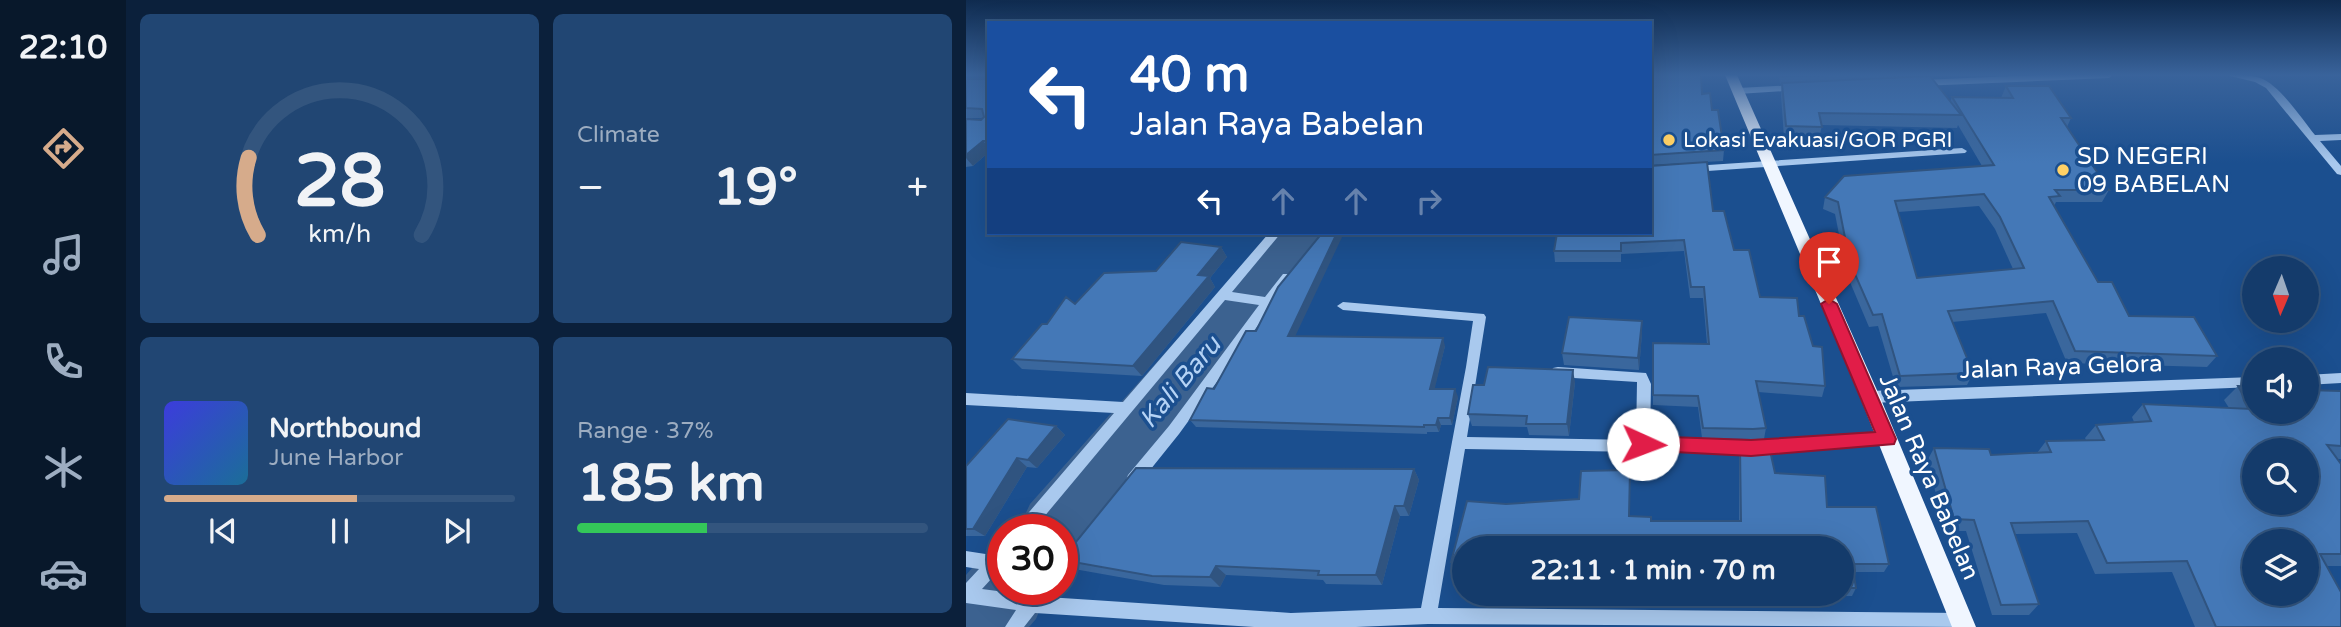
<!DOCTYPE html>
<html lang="en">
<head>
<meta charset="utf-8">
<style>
  :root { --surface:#143b6b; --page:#214673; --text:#f1f3f6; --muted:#9dadc1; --line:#33557e; --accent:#d6ab8b }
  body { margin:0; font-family:"Varela Round",sans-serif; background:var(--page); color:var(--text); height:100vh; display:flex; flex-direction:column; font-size:26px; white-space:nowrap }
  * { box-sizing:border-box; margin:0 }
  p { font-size:23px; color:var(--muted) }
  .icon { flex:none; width:38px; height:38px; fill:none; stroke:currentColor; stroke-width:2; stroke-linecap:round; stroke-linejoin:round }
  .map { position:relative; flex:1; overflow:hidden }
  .side { display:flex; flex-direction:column; gap:14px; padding:14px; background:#0b203b; width:840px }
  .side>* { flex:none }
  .banner { position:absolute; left:21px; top:21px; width:665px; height:214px; border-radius:0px; box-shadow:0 7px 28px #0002,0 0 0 2px var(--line); background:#1a4fa0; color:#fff; overflow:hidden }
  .needle { width:46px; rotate:182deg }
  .fabs { position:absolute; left:1276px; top:256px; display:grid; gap:14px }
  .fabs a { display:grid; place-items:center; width:77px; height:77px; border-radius:50%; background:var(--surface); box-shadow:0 7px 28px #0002,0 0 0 2px var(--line); font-size:35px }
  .speed { position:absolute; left:21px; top:514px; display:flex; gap:14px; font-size:35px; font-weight:700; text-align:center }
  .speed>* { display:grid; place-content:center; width:91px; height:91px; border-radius:50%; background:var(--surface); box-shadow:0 7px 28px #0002,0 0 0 2px var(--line); line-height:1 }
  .speed .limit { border:10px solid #d22; background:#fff; color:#111 }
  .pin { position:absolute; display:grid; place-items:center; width:60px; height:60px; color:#fff; margin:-72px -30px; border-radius:50% 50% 50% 0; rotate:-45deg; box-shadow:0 0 7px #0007 }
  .pin .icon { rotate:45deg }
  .me { position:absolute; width:77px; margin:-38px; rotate:92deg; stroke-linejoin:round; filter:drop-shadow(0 0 5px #0008) }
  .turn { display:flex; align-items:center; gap:24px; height:147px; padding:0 28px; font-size:32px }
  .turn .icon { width:91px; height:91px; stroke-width:2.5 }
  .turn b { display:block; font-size:49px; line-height:60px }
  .lanes { display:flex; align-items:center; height:66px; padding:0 28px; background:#0003; justify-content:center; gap:35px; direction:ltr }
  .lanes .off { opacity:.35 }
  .big { font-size:52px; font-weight:700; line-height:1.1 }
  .side .widget { flex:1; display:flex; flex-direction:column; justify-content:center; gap:10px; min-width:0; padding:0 24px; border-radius:10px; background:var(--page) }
  .side .dial { align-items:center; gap:0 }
  .dial svg { height:182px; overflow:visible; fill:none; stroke:var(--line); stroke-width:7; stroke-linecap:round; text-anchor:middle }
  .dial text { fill:var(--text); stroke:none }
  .song { display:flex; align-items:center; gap:21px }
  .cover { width:84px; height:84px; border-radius:10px; background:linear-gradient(135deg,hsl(240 70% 55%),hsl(200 70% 35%)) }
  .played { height:7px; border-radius:4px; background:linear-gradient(90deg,var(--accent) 55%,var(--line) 55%) }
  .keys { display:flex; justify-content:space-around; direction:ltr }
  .heat { display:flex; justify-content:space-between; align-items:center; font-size:38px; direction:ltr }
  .charge { height:10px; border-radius:5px; background:linear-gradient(90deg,#34c759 37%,var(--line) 0) }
  .side .tiles { flex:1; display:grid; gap:14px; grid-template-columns:repeat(2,1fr) }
  .trip { position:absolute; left:486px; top:536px; width:402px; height:70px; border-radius:35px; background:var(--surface); box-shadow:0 7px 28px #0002,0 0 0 2px var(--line); font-weight:700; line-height:70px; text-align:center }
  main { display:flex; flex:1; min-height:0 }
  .dock { display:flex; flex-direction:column; width:126px; justify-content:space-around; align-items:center; background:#08182b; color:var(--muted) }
  .dock .icon { width:49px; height:49px }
  .dock .on { color:var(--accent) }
  .dock b { font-size:32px; color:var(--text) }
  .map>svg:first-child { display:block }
</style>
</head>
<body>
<main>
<nav class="dock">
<b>22:10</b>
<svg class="icon on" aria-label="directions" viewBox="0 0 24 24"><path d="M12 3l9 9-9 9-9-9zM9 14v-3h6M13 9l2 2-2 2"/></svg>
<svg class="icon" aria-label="music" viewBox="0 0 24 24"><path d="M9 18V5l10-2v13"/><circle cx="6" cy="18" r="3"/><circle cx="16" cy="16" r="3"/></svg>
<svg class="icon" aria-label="phone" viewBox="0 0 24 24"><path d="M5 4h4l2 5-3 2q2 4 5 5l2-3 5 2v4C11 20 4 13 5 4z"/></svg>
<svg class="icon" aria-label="climate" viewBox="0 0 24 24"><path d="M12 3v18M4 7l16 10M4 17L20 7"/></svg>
<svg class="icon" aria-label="car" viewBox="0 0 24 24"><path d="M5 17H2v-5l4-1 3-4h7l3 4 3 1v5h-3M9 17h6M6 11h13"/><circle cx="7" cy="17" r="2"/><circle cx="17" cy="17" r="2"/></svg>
</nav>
<section class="side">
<div class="tiles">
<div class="widget dial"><svg viewBox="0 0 100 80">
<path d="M14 69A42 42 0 1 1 86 69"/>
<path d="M14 69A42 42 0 0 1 10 35" stroke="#d6ab8b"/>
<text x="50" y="56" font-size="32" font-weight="700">28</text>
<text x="50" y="72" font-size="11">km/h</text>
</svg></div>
<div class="widget"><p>Climate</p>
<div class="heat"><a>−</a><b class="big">19°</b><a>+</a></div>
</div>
<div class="widget">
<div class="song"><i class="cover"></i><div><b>Northbound</b><p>June Harbor</p></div></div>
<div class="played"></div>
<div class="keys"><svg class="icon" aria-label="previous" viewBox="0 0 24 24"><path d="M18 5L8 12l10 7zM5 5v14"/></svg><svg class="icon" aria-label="pause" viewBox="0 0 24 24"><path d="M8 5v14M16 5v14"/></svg><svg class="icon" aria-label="next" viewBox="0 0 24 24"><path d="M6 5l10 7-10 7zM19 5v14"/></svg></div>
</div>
<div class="widget"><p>Range · 37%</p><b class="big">185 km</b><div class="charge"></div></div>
</div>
</section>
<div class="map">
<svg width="1375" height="627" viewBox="0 0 1375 627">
  <rect width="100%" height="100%" fill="#1b4f8f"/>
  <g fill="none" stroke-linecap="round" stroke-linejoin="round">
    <path fill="#3c6290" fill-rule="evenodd" d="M306,233H365L118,556L96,564V530H52L64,504Z
      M37,551V590H82L70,619L63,627H0V575L12,561Z"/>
    <path fill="#a9c9ee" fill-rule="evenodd" d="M1075,75H1147L1143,78L954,86L950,83L954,80Z
      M1260,75C1271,75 1283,74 1294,78C1313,84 1336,119 1349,135L1375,134V140L1354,141L1375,166V175L1371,174L1300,88L1289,82Z
      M831,85L834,86V90L772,94L768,91L772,88Z
      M996,148L1001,151L999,153L727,172L722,169L727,166Z
      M303,233H315L266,292L299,297L317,274H325L327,277L213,434L172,485L167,487L162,485L160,480L162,475L203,426L293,305L259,300L67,530H49L52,525L148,413L0,405V393L157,402Z
      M377,302L518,314L520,317L501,437L670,440L671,382L592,377L587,376L585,372L587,368L592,367L680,373L685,384L684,440L785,442L921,433L926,435L928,439L926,443L921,445L785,454L499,449L472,608L996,613L1002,615L1004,621L1002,627L462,624L390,627H288L69,613L58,627H39L50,610L0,603V583L13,569L0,567V551L26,555L37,547V566L16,589L62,595L66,590H84L81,597L325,613L455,608L500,367L507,321L377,310L371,306Z
      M1375,373V383L1340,385V375Z
      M1288,377V387L904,403L899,401L897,397L899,393L904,391Z"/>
    <path fill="#f0f6ff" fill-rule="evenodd" d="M759,75H771L914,397L1010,627H986L894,397Z"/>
  </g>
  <path fill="#3a679d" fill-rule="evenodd" d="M813,75H952V77L984,102L986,97L1035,98L1040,86L1105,118L1101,127L1143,190L1136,202H1090L1088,206L1132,282L1163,316L1251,356L1241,367L1101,363L1080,313L986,322L1007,373L1001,385L930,387L912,326L903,327L881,275L869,214L857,209L859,197L1016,166L992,125L991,128L856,125L853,139L818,138L815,95L816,83L814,84ZM1013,206L1029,229L1047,269L951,278L932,212Z
    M0,79H23V152L7,166L0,167V119L15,120L17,118H0Z
    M684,85L736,94L746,110L758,150L757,161L684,165Z
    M747,211L794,297L833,316L859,386L856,397L792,392L800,428L798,439H785L736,438L732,407L687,405V343L741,344L737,298H724L718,251L655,254V262H589L588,251Z
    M255,247L261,257L244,278L249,287L176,376L56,369L46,359L81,324L109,304L190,271Z
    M676,333L673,370L598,365L596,353Z
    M329,336L479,346L468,389L492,397L486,425H475L473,432H461V434L230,427L224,420L248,389Z
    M609,382L603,436L563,435L561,427L506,426L502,414Z
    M1272,386L1375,391V459H1372L1375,464V566H1360L1375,627H1229L1206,572L1129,574L1111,533L1049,534L1073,604L1063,615H1026L1000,531H980L961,461L968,448L1025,455L1071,453L1080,441L1120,440L1119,438L1130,425L1168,422L1166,417L1177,404L1263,408L1258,400Z
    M90,426L99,435L71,468L61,467L19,536H0V466Z
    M803,446L809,473L859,476L861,507H910L923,564L918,572H888L890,588L886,596L824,597L823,593H877V548H499V571H489L485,562L501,501L540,504L613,499L615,471L664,470L663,516L685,517V521H773V456L774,447Z
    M448,469L453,480L443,516H434L416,585L360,584L357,580L260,575L254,587L198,585L108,569L96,561V559Z
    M617,593H648V597L617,598Z"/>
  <path fill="#305480" d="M17,141L23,148V152L7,166L0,158V155Z
    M371,233H378L326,343L322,336Z
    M255,247L261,257L244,278L249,287L176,376L167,366L232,275Z
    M676,321V333L673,370L672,358Z
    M477,338L479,346L467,396L464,389Z
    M607,370L609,382L603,436L601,424Z
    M489,389L492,397L486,425L484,418Z
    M472,418L475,425L473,432L470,425Z
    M90,426L99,435L71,468L62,460Z
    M51,458L61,467L19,536L7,529Z
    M448,469L453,480L443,516L438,506Z
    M429,506L434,516L416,585L410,575Z
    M250,566L260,575L254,587L244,577Z"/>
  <path fill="#4478b7" stroke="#305480" stroke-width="2" fill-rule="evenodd" d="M685,75H735L736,94L744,93L746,110H752L758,150L684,155V85H685Z
    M814,75H861L814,77Z
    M964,76L995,115L853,113L856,127L820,126L816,83Z
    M0,79H23V141H17L0,155V119L15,120L18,117L16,109L0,108Z
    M1040,86H1083L1105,118H1095L1143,190H1089L1094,196L1083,197L1132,282H1146L1163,316L1228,317L1251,356L1109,351L1087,301L982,311L1007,373L934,376L916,314L907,315L884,263L872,202L859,197L878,176L1028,165L986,97L1047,98ZM1018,194L1034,217L1058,268L951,278L929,201Z
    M741,162L747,211H758L768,250H783L794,297L831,298L833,316H838L847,346L856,347L859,386L790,381L800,428L787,429L737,428L732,396L687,395V343L743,344L738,287H725L718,240L655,243V251H588L591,233H684V166Z
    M356,233H371L322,336L477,338L464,389H489L484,418H472L470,425H458V427L224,420L241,388L248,389L280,331H290L312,287Z
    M215,242L255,247L232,275L243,276L167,366L46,359L76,324H81L100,297L109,304L138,273L190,271Z
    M603,317L676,321L672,358L596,353Z
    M522,367L607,370L601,424H560L561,416L502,414L507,385H518Z
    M1272,386L1288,387V411H1340V390L1375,391V446L1361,445L1375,464V554H1354L1375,592V627H1250L1221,561L1141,563L1122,521L1045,523L1073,604L1035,605L1008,520L988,519L968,448L1023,449L1025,455L1085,452L1080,441L1138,440L1130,425L1185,421L1177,404L1285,409ZM1288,450H1340V502H1288ZM1288,541H1340V593H1288Z
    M42,419L90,426L62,460L51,458L7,529H0V466Z
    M803,446L809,473L859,476L861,507H910L923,564H886L890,588H877V548H499V563L485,562L501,501L540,504L613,499L615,471L664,470L663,516L685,517V521H775L774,447Z
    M170,468L448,469L438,506H429L410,575H352L353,571L250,566L244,577L186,576L96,560V559Z"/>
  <linearGradient id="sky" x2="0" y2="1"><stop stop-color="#0f2b4f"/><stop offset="0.46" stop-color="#39639b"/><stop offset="1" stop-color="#39639b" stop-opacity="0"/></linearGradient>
  <rect width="1375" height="163" fill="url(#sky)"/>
  <path fill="#e11d48" stroke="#92132f" stroke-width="2" d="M863,299L871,304L930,439L928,444L785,456L670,450L667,444L670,439L677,436L785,440L909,432L855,304Z"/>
  <g fill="#ffd166" stroke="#1b4f8f" stroke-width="2.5">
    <circle cx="703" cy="140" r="7"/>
    <circle cx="1097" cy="170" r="7"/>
  </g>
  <g text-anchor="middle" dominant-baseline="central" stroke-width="7" stroke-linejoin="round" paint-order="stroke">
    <g font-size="21" fill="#fff" stroke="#1b4f8f" text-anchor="start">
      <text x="717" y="140">Lokasi Evakuasi/GOR PGRI</text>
    </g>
    <g font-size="24" fill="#fff" stroke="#1b4f8f" text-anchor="start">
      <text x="1111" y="156">SD NEGERI<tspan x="1111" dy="28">09 BABELAN</tspan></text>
    </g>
    <g font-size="24" fill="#fff" stroke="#1b4f8f">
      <text transform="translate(1095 367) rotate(-2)">Jalan Raya Gelora</text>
      <text transform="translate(963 477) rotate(67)">Jalan Raya Babelan</text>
    </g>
    <g font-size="26" font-style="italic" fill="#b5d3f5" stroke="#1b4f8f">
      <text transform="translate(214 382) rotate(-50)">Kali Baru</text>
    </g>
  </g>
</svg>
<div class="fabs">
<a><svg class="needle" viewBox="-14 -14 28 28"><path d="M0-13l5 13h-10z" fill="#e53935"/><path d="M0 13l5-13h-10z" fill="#9dadc1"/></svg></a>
<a><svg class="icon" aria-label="sound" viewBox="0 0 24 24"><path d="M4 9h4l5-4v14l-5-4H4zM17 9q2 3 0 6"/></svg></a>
<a><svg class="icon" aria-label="search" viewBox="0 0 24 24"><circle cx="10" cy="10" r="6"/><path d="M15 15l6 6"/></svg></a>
<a><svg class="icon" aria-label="layers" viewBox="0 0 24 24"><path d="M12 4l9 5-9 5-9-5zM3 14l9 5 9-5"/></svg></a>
</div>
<div class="speed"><div class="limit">30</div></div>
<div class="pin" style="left:863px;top:304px;background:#d93025"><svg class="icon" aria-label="arrive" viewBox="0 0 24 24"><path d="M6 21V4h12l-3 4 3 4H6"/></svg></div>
<svg class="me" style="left:677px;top:444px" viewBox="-20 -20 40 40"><circle r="19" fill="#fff"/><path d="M0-13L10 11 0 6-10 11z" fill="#e11d48"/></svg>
<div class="trip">22:11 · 1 min · 70 m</div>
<div class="banner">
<div class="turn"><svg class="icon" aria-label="left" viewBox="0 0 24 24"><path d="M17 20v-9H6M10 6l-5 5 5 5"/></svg><div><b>40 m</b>Jalan Raya Babelan</div></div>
<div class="lanes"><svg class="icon" aria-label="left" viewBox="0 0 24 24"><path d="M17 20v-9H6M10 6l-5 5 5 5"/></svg><svg class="icon off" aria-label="ahead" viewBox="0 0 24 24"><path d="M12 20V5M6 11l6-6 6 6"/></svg><svg class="icon off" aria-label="ahead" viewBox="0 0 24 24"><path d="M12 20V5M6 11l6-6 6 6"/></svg><svg class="icon off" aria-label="right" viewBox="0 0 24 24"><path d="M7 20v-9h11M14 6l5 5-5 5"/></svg></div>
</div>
</div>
</main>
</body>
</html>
